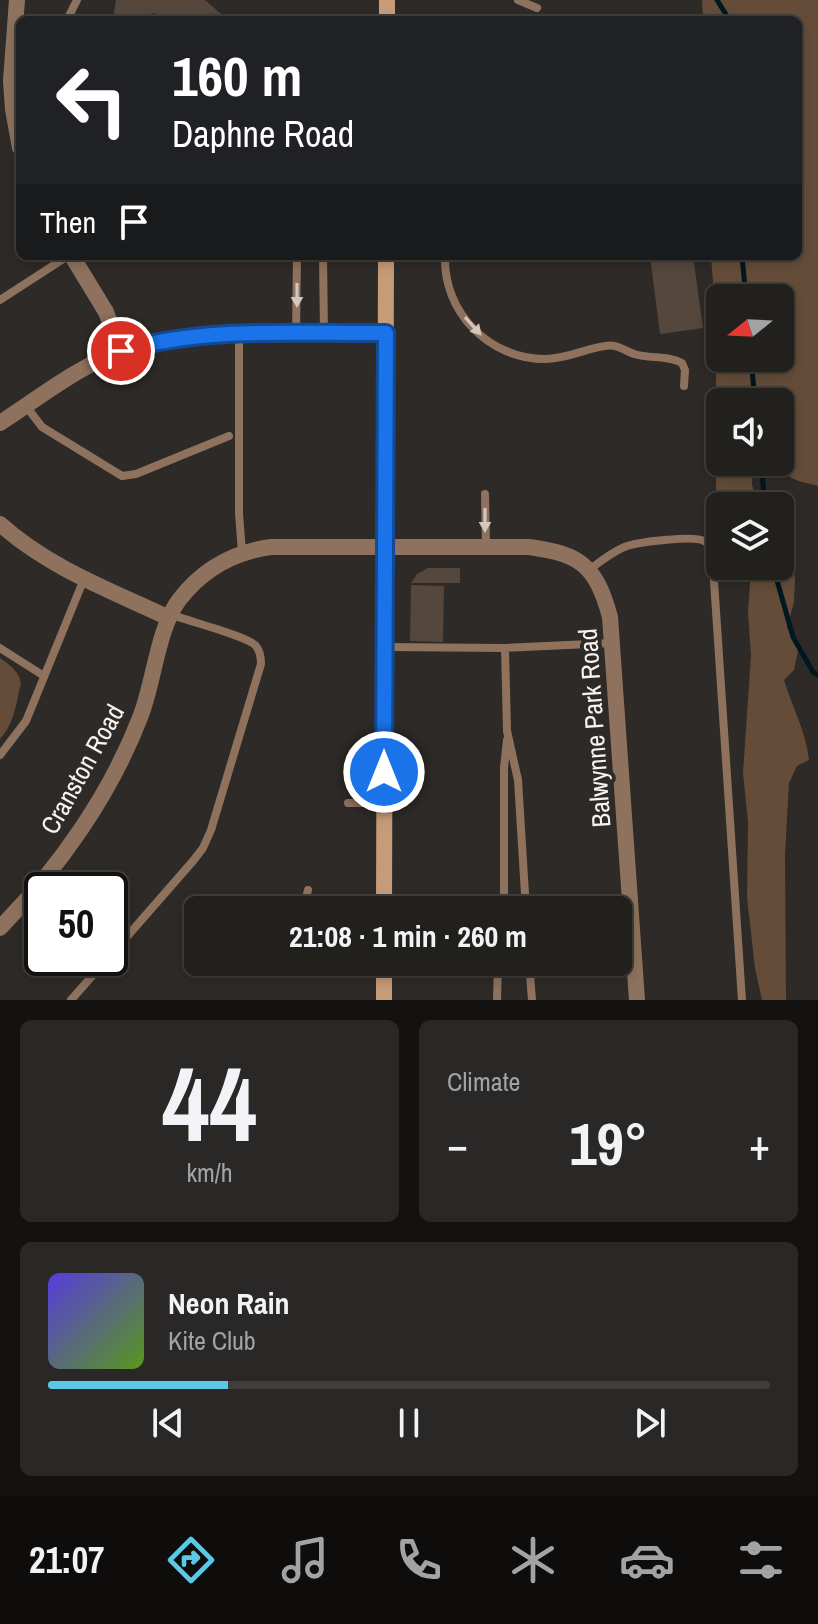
<!DOCTYPE html>
<html lang="en">
<head>
<meta charset="utf-8">
<style>
  :root { --surface:#22201d; --page:#2a2826; --text:#f1f3f6; --muted:#a2a3a4; --line:#3f3e3b; --accent:#5ac8e6 }
  body { margin:0; font-family:"Archivo Narrow",sans-serif; background:var(--page); color:var(--text); height:100vh; display:flex; flex-direction:column; font-size:30px; white-space:nowrap }
  * { box-sizing:border-box; margin:0 }
  p { font-size:26px; color:var(--muted) }
  .icon { flex:none; width:44px; height:44px; fill:none; stroke:currentColor; stroke-width:2; stroke-linecap:round; stroke-linejoin:round }
  .map { position:relative; height:1000px; overflow:hidden }
  .sheet { display:flex; flex-direction:column; gap:20px; padding:20px; background:#131210; flex:1 }
  .sheet>* { flex:none }
  .hud { position:absolute; left:16px; top:16px; width:786px; height:244px; border-radius:12px; box-shadow:0 4px 12px #0003,0 0 0 2px var(--line); background:#202124; color:#fff; overflow:hidden }
  .needle { width:52px; rotate:252deg }
  .controls { position:absolute; left:706px; top:284px; display:grid; gap:16px }
  .controls a { display:grid; place-items:center; width:88px; height:88px; border-radius:12px; background:var(--surface); box-shadow:0 4px 12px #0003,0 0 0 2px var(--line); font-size:40px }
  .speed { position:absolute; left:24px; top:872px; display:flex; gap:16px; font-size:40px; font-weight:700; text-align:center }
  .speed>* { display:grid; place-content:center; width:104px; height:104px; border-radius:50%; background:var(--surface); box-shadow:0 4px 12px #0003,0 0 0 2px var(--line); line-height:1 }
  .speed .limit { border:4px solid #111; border-radius:12px; background:#fff; color:#111 }
  .pin { position:absolute; display:grid; place-items:center; width:68px; height:68px; color:#fff; margin:-34px; border:4px solid #fff; border-radius:50%; box-shadow:0 2px 8px #0007 }
  .me { position:absolute; width:88px; margin:-44px; rotate:0deg; stroke-linejoin:round; filter:drop-shadow(0 0 6px #0008) }
  .turn { display:flex; align-items:center; gap:28px; height:168px; padding:0 24px; font-size:36px }
  .turn .icon { width:104px; height:104px; stroke-width:2.5 }
  .turn b { display:block; font-size:56px; line-height:68px }
  .then { display:flex; align-items:center; height:76px; padding:0 24px; background:#0003; gap:16px; font-size:30px }
  .big { font-size:60px; font-weight:700; line-height:1.1 }
  .sheet .widget { flex:1; display:flex; flex-direction:column; justify-content:center; gap:12px; min-width:0; padding:0 28px; border-radius:12px; background:var(--page) }
  .sheet .dial { align-items:center; gap:0 }
  .dial b { font-size:104px; line-height:1 }
  .song { display:flex; align-items:center; gap:24px }
  .cover { width:96px; height:96px; border-radius:12px; background:linear-gradient(135deg,hsl(250 70% 55%),hsl(90 70% 35%)) }
  .played { height:8px; border-radius:4px; background:linear-gradient(90deg,var(--accent) 25%,var(--line) 25%) }
  .keys { display:flex; justify-content:space-around; direction:ltr }
  .heat { display:flex; justify-content:space-between; align-items:center; font-size:44px; direction:ltr }
  .sheet .tiles { flex:1; display:grid; gap:20px; grid-template-columns:1fr 1fr }
  .widget:last-child { grid-column:span 2 }
  .trip { position:absolute; left:184px; top:896px; width:448px; height:80px; border-radius:12px; background:var(--surface); box-shadow:0 4px 12px #0003,0 0 0 2px var(--line); font-weight:700; line-height:80px; text-align:center }
  .menu { display:flex; height:128px; justify-content:space-around; align-items:center; background:#0e0d0c; color:var(--muted) }
  .menu .icon { width:56px; height:56px }
  .menu .selected { color:var(--accent) }
  .menu b { font-size:36px; color:var(--text) }
  .map>svg:first-child { display:block }
</style>
</head>
<body>
<div class="map">
<svg width="818" height="1000" viewBox="0 0 818 1000">
  <rect width="100%" height="100%" fill="#2e2a27"/>
  <path fill="#56473c" d="M116,0H205L228,20H165L164,16L153,13L140,20H113Z
    M650,256H693L703,328L660,334Z
    M428,568H460V583H411L417,574Z
    M411,585L444,586L443,642L410,641Z"/>
  <path fill="#644c39" fill-rule="evenodd" d="M702,0H818V486C809,483 794,482 787,474C775,461 780,420 780,402H720V462H753L752,485L758,506H720V526L716,510V322L711,256H798V20H703ZM720,298H780V358H720Z
    M780,529L787,534L795,578L794,602L787,627L798,651L794,670L784,680C792,707 806,731 809,760L797,766L789,783L785,855L786,1000H762L755,968L747,897L748,822L743,773L751,655L748,612L750,583L747,568L744,566H780Z
    M0,658C7,663 15,668 19,677C23,685 19,688 18,696C15,712 11,727 0,739Z"/>
  <g fill="none" stroke-linecap="round" stroke-linejoin="round">
    <path stroke="#00181f" stroke-width="5" d="M717,0L727,16V20
      M742,256L746,298
      M751,358L755,402
      M761,462L765,506
      M773,566L793,637L813,672L818,675"/>
    <path stroke="#8e725d" stroke-width="8" d="M518,0L537,8
      M67,20L77,0
      M323,256L324,333
      M445,256C443,312 489,359 545,359C567,359 584,349 605,346C617,344 624,350 634,354C650,359 668,355 682,363L685,370L684,386
      M0,300L68,256
      M239,334V513L242,553
      M296,334L297,256
      M26,406L42,427L122,476L136,474L229,436
      M485,494L486,546
      M589,570C601,561 613,551 627,546C640,542 694,535 704,541C710,544 710,545 712,551L742,1000
      M385,647L505,648L612,643
      M0,648L44,676
      M505,648L507,731L518,780L526,910
      M0,755L26,721L84,579
      M348,803H384
      M308,890L306,898L322,910
      M504,910V768L507,740
      M110,956L193,861L203,848L211,830L261,664C261,658 260,651 256,646C248,636 187,621 170,614
      M529,962L532,1000
      M71,1000L108,958
      M497,1000L498,962"/>
    <path stroke="#8e725d" stroke-width="16" d="M17,0L11,81L13,109L20,148
      M72,256L106,312L121,351
      M0,423C39,398 78,366 122,351C174,333 227,333 281,334C316,334 351,334 386,333
      M0,524C49,568 110,590 169,618
      M0,928C59,868 111,794 141,715C154,681 158,628 179,600C202,570 234,552 271,547H529C581,554 596,566 610,617L637,1000"/>
    <path stroke="#c69b78" stroke-width="16" d="M387,20V0
      M384,910L386,256
      M384,1000V962"/>
  </g>
  <defs><path id="oneway-solid" d="M-6-.8H1V-3.2L6.5 0L1 3.2V.8H-6Z" transform="scale(2)"/></defs>
  <g fill="#d2c6bd">
    <use href="#oneway-solid" transform="translate(297 295) rotate(90)"/>
    <use href="#oneway-solid" transform="translate(473 326) rotate(48)"/>
    <use href="#oneway-solid" transform="translate(485 520) rotate(90)"/>
  </g>
  <g fill="none" stroke-linecap="round" stroke-linejoin="round">
    <g stroke="#114b97" stroke-width="20">
      <path id="route" d="M121,351C207,326 297,334 386,333L384,772"/>
    </g>
    <use href="#route" stroke="#1a73e8" stroke-width="14"/>
  </g>
  <g text-anchor="middle" dominant-baseline="central" stroke-width="8" stroke-linejoin="round" paint-order="stroke">
    <g font-size="26" fill="#f6f3f1" stroke="#2e2a27">
      <text transform="translate(594 728) rotate(-94)">Balwynne Park Road</text>
      <text transform="translate(82 769) rotate(-61)">Cranston Road</text>
    </g>
  </g>
</svg>
<div class="controls">
<a><svg class="needle" viewBox="-14 -14 28 28"><path d="M0-13l5 13h-10z" fill="#e53935"/><path d="M0 13l5-13h-10z" fill="#a2a3a4"/></svg></a>
<a><svg class="icon" aria-label="sound" viewBox="0 0 24 24"><path d="M4 9h4l5-4v14l-5-4H4zM17 9q2 3 0 6"/></svg></a>
<a><svg class="icon" aria-label="layers" viewBox="0 0 24 24"><path d="M12 4l9 5-9 5-9-5zM3 14l9 5 9-5"/></svg></a>
</div>
<div class="speed"><div class="limit">50</div></div>
<div class="pin" style="left:121px;top:351px;background:#d93025"><svg class="icon" aria-label="arrive" viewBox="0 0 24 24"><path d="M6 21V4h12l-3 4 3 4H6"/></svg></div>
<svg class="me" style="left:384px;top:772px" viewBox="-20 -20 40 40"><circle r="17" fill="#1a73e8" stroke="#fff" stroke-width="3"/><path d="M0-11L8 9 0 5-8 9z" fill="#fff"/></svg>
<div class="trip">21:08 · 1 min · 260 m</div>
<div class="hud">
<div class="turn"><svg class="icon" aria-label="left" viewBox="0 0 24 24"><path d="M17 20v-9H6M10 6l-5 5 5 5"/></svg><div><b>160 m</b>Daphne Road</div></div>
<div class="then">Then<svg class="icon" aria-label="arrive" viewBox="0 0 24 24"><path d="M6 21V4h12l-3 4 3 4H6"/></svg></div>
</div>
</div>
<section class="sheet">
<div class="tiles">
<div class="widget dial"><b>44</b><p>km/h</p></div>
<div class="widget"><p>Climate</p>
<div class="heat"><a>−</a><b class="big">19°</b><a>+</a></div>
</div>
<div class="widget">
<div class="song"><i class="cover"></i><div><b>Neon Rain</b><p>Kite Club</p></div></div>
<div class="played"></div>
<div class="keys"><svg class="icon" aria-label="previous" viewBox="0 0 24 24"><path d="M18 5L8 12l10 7zM5 5v14"/></svg><svg class="icon" aria-label="pause" viewBox="0 0 24 24"><path d="M8 5v14M16 5v14"/></svg><svg class="icon" aria-label="next" viewBox="0 0 24 24"><path d="M6 5l10 7-10 7zM19 5v14"/></svg></div>
</div>
</div>
</section>
<nav class="menu">
<b>21:07</b>
<svg class="icon selected" aria-label="directions" viewBox="0 0 24 24"><path d="M12 3l9 9-9 9-9-9zM9 14v-3h6M13 9l2 2-2 2"/></svg>
<svg class="icon" aria-label="music" viewBox="0 0 24 24"><path d="M9 18V5l10-2v13"/><circle cx="6" cy="18" r="3"/><circle cx="16" cy="16" r="3"/></svg>
<svg class="icon" aria-label="phone" viewBox="0 0 24 24"><path d="M5 4h4l2 5-3 2q2 4 5 5l2-3 5 2v4C11 20 4 13 5 4z"/></svg>
<svg class="icon" aria-label="climate" viewBox="0 0 24 24"><path d="M12 3v18M4 7l16 10M4 17L20 7"/></svg>
<svg class="icon" aria-label="car" viewBox="0 0 24 24"><path d="M5 17H2v-5l4-1 3-4h7l3 4 3 1v5h-3M9 17h6M6 11h13"/><circle cx="7" cy="17" r="2"/><circle cx="17" cy="17" r="2"/></svg>
<svg class="icon" aria-label="filters" viewBox="0 0 24 24"><path d="M4 7h16M4 17h16"/><circle cx="9" cy="7" r="2"/><circle cx="15" cy="17" r="2"/></svg>
</nav>
</body>
</html>
